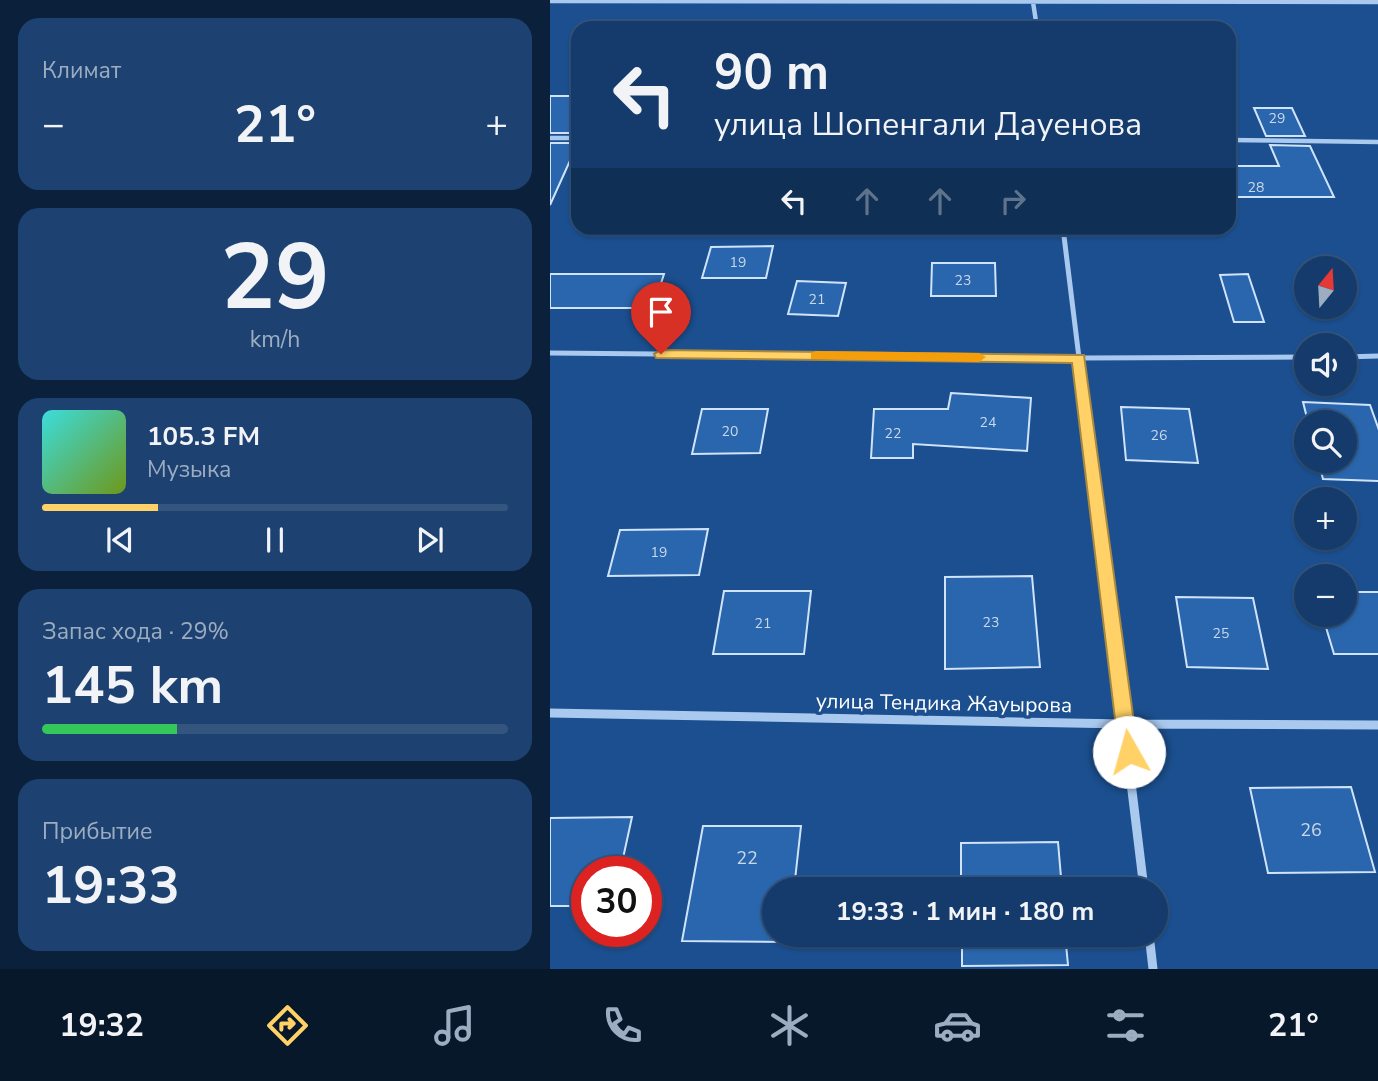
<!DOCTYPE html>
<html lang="ru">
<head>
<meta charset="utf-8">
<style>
  :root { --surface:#143b6b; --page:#1d4271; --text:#f1f3f6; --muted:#9dadc1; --line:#33557e; --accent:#ffd166 }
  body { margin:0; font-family:"Nunito Sans",sans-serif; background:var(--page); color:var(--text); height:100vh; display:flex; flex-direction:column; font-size:26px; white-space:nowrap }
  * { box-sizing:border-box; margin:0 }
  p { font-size:23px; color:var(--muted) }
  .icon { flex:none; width:38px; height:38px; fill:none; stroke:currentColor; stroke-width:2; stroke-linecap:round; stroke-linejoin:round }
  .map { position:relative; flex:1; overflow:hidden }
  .side { display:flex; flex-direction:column; gap:18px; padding:18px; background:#0b203b; width:550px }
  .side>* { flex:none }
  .banner { position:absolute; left:21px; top:21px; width:665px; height:214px; border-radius:21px; box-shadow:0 2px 5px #0004,0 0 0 2px var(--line); background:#143b6b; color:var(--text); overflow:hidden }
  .needle { width:46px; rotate:18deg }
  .fabs { position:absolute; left:744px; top:256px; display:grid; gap:14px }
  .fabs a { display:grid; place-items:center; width:63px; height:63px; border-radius:50%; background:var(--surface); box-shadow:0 2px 5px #0004,0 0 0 2px var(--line); font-size:35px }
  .speed { position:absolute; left:21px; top:856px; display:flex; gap:14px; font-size:35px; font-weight:700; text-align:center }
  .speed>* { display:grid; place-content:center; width:91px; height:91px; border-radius:50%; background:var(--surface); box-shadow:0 2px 5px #0004,0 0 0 2px var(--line); line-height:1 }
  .speed .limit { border:10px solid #d22; background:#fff; color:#111 }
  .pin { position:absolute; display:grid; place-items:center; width:60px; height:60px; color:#fff; margin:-72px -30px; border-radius:50% 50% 50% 0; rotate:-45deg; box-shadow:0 0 7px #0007 }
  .pin .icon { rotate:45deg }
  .me { position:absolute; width:77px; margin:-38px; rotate:353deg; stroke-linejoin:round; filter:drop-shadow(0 0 5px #0008) }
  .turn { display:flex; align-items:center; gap:24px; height:147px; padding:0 28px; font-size:32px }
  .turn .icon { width:91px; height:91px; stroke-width:2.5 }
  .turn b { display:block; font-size:49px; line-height:60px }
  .lanes { display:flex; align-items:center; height:66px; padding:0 28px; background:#0003; justify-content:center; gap:35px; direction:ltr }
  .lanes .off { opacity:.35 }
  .big { font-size:52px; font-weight:700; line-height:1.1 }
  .side .card { flex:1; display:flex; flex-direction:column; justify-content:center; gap:10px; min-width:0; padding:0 24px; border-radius:21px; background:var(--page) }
  .side .dial { align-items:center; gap:0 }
  .dial b { font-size:91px; line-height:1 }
  .song { display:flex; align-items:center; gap:21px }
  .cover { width:84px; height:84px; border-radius:10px; background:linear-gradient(135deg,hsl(180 70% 55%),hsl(80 70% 35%)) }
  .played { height:7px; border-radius:4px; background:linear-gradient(90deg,var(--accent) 25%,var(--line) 25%) }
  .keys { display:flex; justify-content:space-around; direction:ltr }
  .heat { display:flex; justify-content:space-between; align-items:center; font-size:38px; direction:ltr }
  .charge { height:10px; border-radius:5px; background:linear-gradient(90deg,#34c759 29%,var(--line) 0) }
  .trip { position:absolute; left:212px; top:877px; width:406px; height:70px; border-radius:35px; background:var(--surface); box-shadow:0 2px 5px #0004,0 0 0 2px var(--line); font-weight:700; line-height:70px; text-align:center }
  .menu { display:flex; height:112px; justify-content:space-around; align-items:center; background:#08182b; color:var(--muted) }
  .menu .icon { width:49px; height:49px }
  .menu .current { color:var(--accent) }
  .menu b { font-size:32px; color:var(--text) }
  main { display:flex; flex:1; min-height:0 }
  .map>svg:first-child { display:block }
</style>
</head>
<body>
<main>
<section class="side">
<div class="card"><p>Климат</p>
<div class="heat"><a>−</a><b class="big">21°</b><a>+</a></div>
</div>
<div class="card dial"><b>29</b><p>km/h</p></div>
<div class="card">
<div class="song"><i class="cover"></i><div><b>105.3 FM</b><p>Музыка</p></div></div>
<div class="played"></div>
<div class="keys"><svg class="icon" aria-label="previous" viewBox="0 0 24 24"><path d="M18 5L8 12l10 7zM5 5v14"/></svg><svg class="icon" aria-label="pause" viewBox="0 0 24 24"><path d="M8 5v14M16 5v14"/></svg><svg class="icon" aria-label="next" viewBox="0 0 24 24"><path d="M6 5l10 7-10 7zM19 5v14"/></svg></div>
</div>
<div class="card"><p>Запас хода · 29%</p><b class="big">145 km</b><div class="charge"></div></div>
<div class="card"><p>Прибытие</p><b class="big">19:33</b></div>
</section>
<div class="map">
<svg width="829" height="969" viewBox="0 0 829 969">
  <rect width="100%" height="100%" fill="#1b4f8f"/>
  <path fill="#2a66ad" stroke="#cfe3fa" stroke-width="2" d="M0,96H28V133H0Z
    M704,108H742L755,136H716Z
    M0,143H28L0,205Z
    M720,145L760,146L784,197H686L679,177V166H729Z
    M223,246L216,278H152L161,247Z
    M382,263H445L446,296H381Z
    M0,274H114L103,308H0Z
    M698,274L714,322H684L670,275Z
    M247,281L296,283L288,316L238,314Z
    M401,393L481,398L477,451L363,444V458H321L324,409H398Z
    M753,402L820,405L829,430V481L773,479L768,460H794V422H758Z
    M571,407L639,409L648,463L576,460Z
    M152,409H218L210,453L142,454Z
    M158,529L149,575L58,576L70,530Z
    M482,576L490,667L395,669V577Z
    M174,591H261L254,654H163Z
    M794,592H829V654H784L772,614H794Z
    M626,597L703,598L718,669L637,667Z
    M801,787L825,872L718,873L700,788Z
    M82,817L70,872H37V906H0V818Z
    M153,826H251L244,889H224V934H239L238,942L132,941Z
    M508,842L512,889H411V843Z
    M412,934H515L518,965L412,966Z"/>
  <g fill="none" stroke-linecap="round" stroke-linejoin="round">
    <path stroke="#a9c9ee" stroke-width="4.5" d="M0,1L829,2
      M483,2L487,28
      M0,138H28
      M679,140L829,142"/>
    <path stroke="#a9c9ee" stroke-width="5" d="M513,228L531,374
      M0,353L529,358L756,357
      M794,357L829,356"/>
    <path stroke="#a9c9ee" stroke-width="7" d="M531,372L563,637"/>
    <path stroke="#a9c9ee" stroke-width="9" d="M563,635L594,889
      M0,713L575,724L829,725
      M599,934L603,969"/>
  </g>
  <path fill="#ffd166" stroke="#a68842" stroke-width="2" d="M111,350L534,355L588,752L586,758L579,761L572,758L569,752L522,363L106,358L104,354Z"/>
  <path fill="#f59e0b" d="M266,351L429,353L436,357L429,362L261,359V353Z"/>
  <g text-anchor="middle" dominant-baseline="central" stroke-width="7" stroke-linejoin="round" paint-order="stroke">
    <g font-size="14" fill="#cad9ea">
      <text x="727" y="118">29</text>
      <text x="706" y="187">28</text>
      <text x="188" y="262">19</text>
      <text x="413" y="280">23</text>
      <text x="267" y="299">21</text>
      <text x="438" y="422">24</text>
      <text x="180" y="431">20</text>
      <text x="343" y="433">22</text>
      <text x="609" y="435">26</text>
      <text x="109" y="552">19</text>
      <text x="441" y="622">23</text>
      <text x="213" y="623">21</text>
      <text x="671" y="633">25</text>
    </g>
    <g font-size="18" fill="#cad9ea">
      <text x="761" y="830">26</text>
      <text x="197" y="858">22</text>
    </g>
    <g font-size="21" fill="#fff" stroke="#1b4f8f">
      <text transform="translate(394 703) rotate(1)">улица Тендика Жауырова</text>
    </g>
  </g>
</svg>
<div class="fabs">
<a><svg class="needle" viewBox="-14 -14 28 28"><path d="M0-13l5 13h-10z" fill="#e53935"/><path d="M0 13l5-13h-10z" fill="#9dadc1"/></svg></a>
<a><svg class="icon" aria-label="sound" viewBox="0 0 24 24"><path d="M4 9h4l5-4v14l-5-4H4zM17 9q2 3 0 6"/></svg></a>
<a><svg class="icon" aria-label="search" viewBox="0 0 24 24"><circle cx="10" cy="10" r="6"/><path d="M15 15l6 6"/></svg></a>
<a>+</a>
<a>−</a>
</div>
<div class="speed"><div class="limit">30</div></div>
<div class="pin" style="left:111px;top:354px;background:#d93025"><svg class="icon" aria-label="arrive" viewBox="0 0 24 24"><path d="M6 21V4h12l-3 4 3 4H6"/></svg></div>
<svg class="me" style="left:579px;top:752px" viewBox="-20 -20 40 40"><circle r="19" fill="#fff"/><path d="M0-13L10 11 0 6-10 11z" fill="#ffd166"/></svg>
<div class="trip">19:33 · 1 мин · 180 m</div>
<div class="banner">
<div class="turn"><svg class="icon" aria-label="left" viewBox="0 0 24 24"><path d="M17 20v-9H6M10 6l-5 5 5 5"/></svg><div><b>90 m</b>улица Шопенгали Дауенова</div></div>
<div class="lanes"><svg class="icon" aria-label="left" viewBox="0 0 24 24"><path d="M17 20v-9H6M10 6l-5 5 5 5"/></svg><svg class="icon off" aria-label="ahead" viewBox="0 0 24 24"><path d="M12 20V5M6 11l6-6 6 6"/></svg><svg class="icon off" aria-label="ahead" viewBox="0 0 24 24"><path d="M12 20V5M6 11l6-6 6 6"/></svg><svg class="icon off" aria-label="right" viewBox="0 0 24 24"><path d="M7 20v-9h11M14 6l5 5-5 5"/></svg></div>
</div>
</div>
</main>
<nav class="menu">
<b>19:32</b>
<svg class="icon current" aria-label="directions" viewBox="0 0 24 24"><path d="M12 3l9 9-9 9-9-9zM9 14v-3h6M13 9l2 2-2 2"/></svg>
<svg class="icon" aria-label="music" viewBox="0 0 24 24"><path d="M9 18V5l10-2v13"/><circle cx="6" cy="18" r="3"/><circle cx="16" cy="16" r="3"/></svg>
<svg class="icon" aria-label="phone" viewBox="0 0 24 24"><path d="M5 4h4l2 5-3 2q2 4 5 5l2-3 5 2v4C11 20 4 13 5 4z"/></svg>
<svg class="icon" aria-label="climate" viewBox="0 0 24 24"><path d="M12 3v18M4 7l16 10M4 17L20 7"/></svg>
<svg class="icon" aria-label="car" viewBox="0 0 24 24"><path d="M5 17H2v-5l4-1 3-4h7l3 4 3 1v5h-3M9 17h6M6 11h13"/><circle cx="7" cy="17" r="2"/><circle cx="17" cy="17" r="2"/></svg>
<svg class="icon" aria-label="filters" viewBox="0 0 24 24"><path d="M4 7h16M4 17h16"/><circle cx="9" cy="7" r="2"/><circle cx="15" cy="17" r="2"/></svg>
<b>21°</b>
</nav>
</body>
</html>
